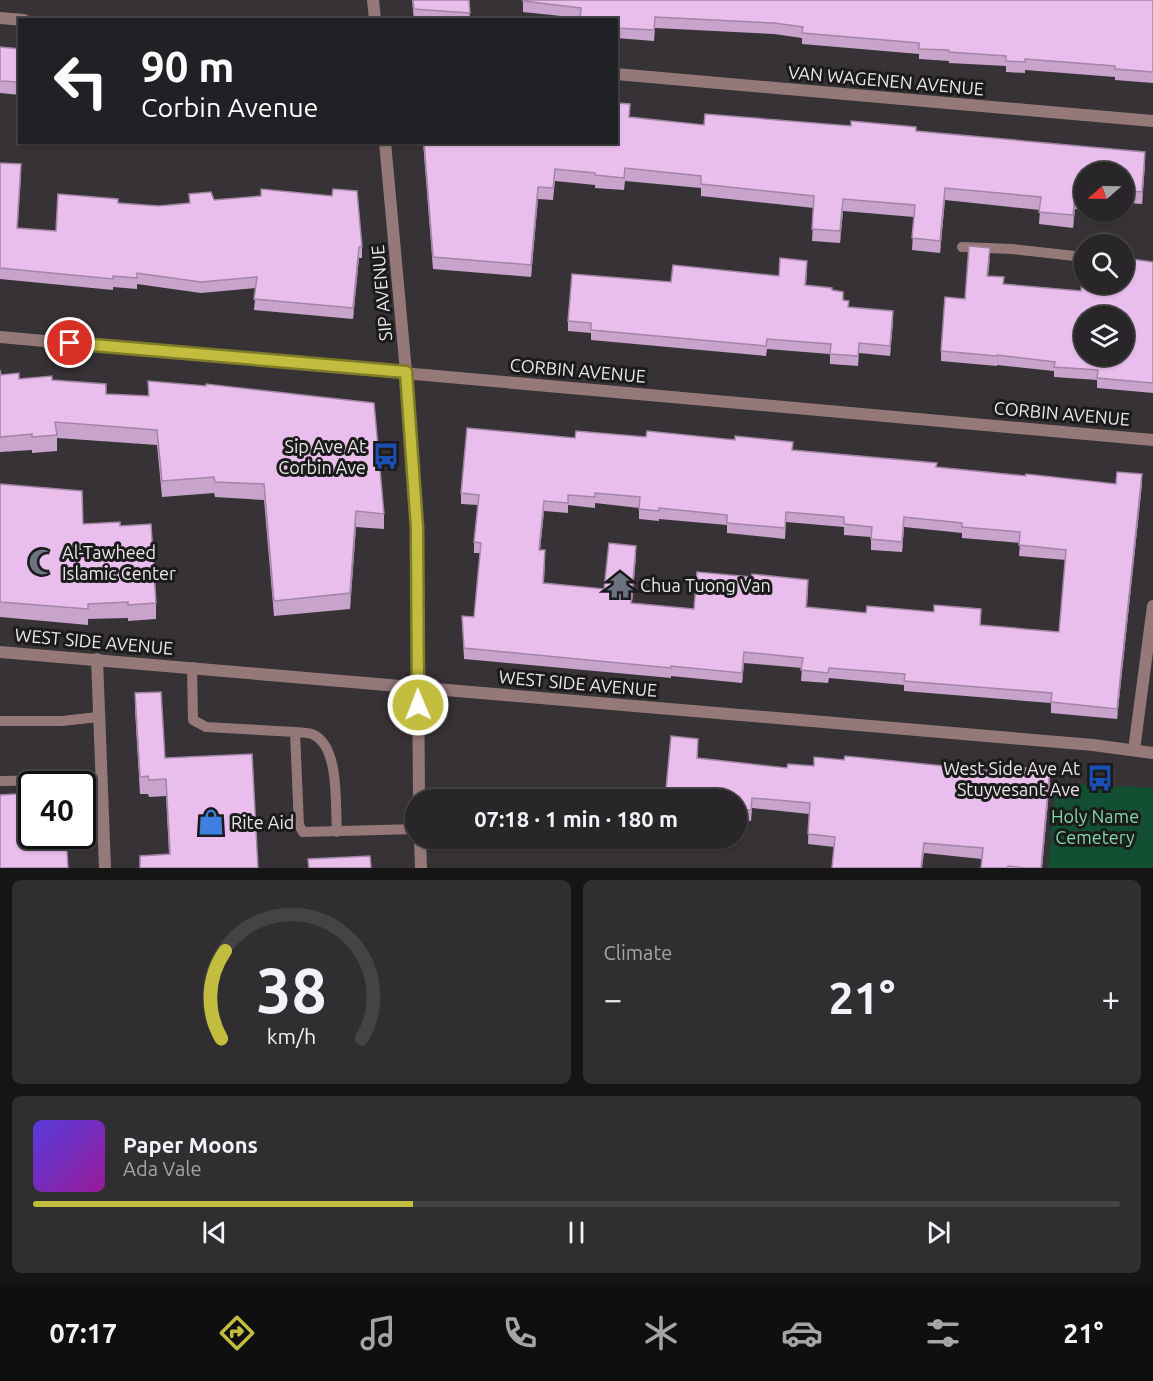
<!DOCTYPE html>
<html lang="en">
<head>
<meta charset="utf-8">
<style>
  :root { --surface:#282628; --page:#302e30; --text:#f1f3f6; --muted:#a5a5a8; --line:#444345; --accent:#c2bd3f }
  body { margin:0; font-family:Ubuntu,sans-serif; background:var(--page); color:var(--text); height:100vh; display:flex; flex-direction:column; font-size:22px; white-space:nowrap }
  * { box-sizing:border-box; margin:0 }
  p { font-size:20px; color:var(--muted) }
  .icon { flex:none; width:33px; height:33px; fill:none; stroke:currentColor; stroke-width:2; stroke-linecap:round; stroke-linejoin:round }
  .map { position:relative; height:868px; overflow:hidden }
  .drawer { display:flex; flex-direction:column; gap:12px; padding:12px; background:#161516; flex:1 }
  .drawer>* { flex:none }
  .hud { position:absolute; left:18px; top:18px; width:600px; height:126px; border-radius:0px; box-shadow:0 2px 4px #0004,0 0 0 2px var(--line); background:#202124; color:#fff; overflow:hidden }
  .needle { width:39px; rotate:250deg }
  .buttons { position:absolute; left:1074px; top:162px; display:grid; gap:12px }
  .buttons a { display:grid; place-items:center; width:60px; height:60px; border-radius:50%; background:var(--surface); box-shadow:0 2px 4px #0004,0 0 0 2px var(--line); font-size:30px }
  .speed { position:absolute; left:18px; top:771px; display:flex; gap:12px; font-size:30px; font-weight:700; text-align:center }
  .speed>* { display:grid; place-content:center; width:78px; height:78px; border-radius:50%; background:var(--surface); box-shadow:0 2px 4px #0004,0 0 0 2px var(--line); line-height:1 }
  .speed .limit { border:3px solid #111; border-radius:9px; background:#fff; color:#111 }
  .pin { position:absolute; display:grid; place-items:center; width:51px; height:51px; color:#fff; margin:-26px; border:3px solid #fff; border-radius:50%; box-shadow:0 2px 6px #0007 }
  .me { position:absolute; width:66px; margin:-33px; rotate:359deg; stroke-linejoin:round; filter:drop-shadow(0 0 4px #0008) }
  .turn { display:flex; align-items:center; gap:21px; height:126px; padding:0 24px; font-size:27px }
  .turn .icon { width:78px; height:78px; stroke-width:2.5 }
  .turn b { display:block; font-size:42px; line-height:51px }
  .big { font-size:45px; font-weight:700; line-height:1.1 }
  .drawer .card { flex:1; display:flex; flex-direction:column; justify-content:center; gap:9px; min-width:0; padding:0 21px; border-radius:9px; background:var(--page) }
  .drawer .dial { align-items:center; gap:0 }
  .dial svg { height:156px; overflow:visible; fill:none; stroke:var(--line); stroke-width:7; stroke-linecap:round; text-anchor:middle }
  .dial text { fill:var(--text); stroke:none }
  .song { display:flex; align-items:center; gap:18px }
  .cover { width:72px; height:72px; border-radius:9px; background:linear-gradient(135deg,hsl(250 70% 55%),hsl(300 70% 35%)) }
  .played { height:6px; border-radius:3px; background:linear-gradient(90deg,var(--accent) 35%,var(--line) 35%) }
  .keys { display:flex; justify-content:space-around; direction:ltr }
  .heat { display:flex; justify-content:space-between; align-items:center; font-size:33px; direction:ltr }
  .drawer .tiles { flex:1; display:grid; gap:12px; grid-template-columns:1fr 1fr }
  .card:last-child { grid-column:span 2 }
  .trip { position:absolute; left:405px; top:789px; width:342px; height:60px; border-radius:30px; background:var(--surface); box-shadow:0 2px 4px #0004,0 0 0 2px var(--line); font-weight:700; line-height:60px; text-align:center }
  .tab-bar { display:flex; height:96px; justify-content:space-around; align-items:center; background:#100f10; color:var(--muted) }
  .tab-bar .icon { width:42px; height:42px }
  .tab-bar .on { color:var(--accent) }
  .tab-bar b { font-size:27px; color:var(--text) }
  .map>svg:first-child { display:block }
</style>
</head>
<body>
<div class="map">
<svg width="1153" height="868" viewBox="0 0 1153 868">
  <rect width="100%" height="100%" fill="#363236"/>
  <path fill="#124f33" d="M1056,783L1153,788V868H1048Z"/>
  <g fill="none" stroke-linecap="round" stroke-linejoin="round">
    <path stroke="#957979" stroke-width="10" d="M962,247L1012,249L1084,257
      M192,667L193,720L206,727L295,732L299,825L303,832L416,829
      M0,721H62L98,717
      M295,732C301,733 309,732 314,735C340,748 335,806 337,832
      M0,781L63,780L102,777"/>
    <path stroke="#957979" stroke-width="12" d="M0,18L24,20
      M616,74L1153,121
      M0,337L1153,440
      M97,659L105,868
      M1134,750L1153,606"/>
    <path stroke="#957979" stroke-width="12" d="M373,0L375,20
      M385,142L406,372L417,528L419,800
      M0,652L1093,745L1153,753
      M420,838L421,868"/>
  </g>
  <path fill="#c8a3cb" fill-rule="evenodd" d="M412,0H469L470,20H414Z
    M523,0H1153V83L1115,80V77L1051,72L1025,70V73L1006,72V66L949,63V61L919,59V54L802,44V38L774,34L655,28L654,41L616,38V20L580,18L523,12Z
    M0,47L20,49V95L0,93Z
    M630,117L704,125L851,126L916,131L1145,164L1142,204L1124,203V172H1084V210L1075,209L1073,228L1039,224L1040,210L945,200L940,253L912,250L914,217L843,211L840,243L812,241L814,208L701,196V188L625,181L624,190L595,188V185L555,181L553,200L538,199L531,277L433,269L423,142H616Z
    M0,163L21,175L17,228L56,231L118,203L159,206L189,203V194L214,200L261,197V189L362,247V258H359L353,319L254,310L256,288L201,293L137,284V289L113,287V290L0,279Z
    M990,258L988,276L1004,284L1081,291L1084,284L1153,262V393L1097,388V380L1054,377V371L997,365V366L941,361V351L965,299Z
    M807,271L806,285L832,290L843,300L849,307L893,321L890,356L859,353L858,366L830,364V354L767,349L766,356L591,340V333L568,331V321L671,282L779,276Z
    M0,370L1,375L19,379L52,380L106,394L148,396V381L384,514V529L356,527L350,609L274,616L264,500L215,497L214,493L162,497L157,445L57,438V451L32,453V450L0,452Z
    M575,438L793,450L937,467L1116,484H1142L1117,719L1051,713V703L904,691V685L829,678L828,683L801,681L802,668L744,663L742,683L671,676V678L464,659L462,616L474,617L480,553H474V542L478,505L461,504V493ZM595,503L639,508V519L659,521V519L727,525V533L785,539L786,522L844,527V535L871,537V550L902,552L904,527L962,533V538L1020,543L1019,556L1066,560L1059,632L981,625V620L866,613L807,607L808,590L694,609L632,603L636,556L604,589L544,583L545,561L540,550L544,511L568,513V505L595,508Z
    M0,484L83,524L120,526L156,603V619L128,621V618L88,619V625L0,617Z
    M135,693L165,758L258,868H140V856L169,854L166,796L149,797L148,794H140L135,710Z
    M698,749V759L787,768L814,766L1050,780L1042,868H981L982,859L924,853L922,868H832L834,847L808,844L809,814L752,808L751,821L736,819V800H665Z
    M662,838H687V845L662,842Z"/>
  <path fill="#a385a5" d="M1145,152V164L1142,204V192Z
    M21,164V175L17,239V228Z
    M538,187V199L531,277V265Z
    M945,188V200L940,253V241Z
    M1075,196V209L1073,228V215Z
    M843,199V211L840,243V231Z
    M359,247V258L353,319V308Z
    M893,311V321L890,356V346Z
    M1142,474V484L1117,719V709Z
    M544,501V511L539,560V550Z
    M356,511V527L350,609V593Z
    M904,517V527L902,552V542Z
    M636,546V556L631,613V603Z
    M744,652V663L742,683V673Z
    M1050,770V780L1042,868H1041Z"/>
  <path fill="#e9beec" stroke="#a385a5" stroke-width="1.5" fill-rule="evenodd" d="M413,0H469L470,13L414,9Z
    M523,0H1153V72L1115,69V66L1051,61L1025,59V62L1006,61V56L949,52V50L919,49V43L802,33L803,27L774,23L655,17L654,30L616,28V20H580L581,8L523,1Z
    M0,47L20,49V82L0,81Z
    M616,103L630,104L629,117L704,125L705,114L851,126V121L916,127V131L1145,152L1142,192L1124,190V172H1084V197L1075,196L1073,215L1039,212L1041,197L945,188L940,241L912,238L915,205L843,199L840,231L812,229L814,196L701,184V176L625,168L624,178L595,175V173L555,169L553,188L538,187L531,265L433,257L424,142H616Z
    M0,163L21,164L17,228L56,231L58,194L118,199V203L159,206L190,203L189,194L211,192L214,200L261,196V189L332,196L333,189L357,191L362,247H359L353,308L254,299L257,277L201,282L137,273V278L113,276V279L0,268Z
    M969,246L990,248L987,276L1004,277L1003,284L1081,291L1084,258V284H1124V258L1153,262V383L1097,378L1098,370L1054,367L1055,362L997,355V356L941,351L945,297L965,299ZM1084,316H1124V356H1084Z
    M780,258L807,261L805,285L832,288V290L843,292V300L849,301L848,307L893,311L890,346L859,343L858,356L830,354L831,344L767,339L766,346L591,330V323L568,321L572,274L671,282L673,265L779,276Z
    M0,370L1,375L19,373V379L52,376V380L106,384V394L149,396L148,381L206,386V384L374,403L384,514L356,511L350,593L274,601L264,484L215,482L214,477L162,481L157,430L55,422L57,435L32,437V434L0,437Z
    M467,428L575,438L576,431L646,437L647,431L735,440V436L793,442L792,450L937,463L936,467L1026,476V474L1116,484L1117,472L1142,474L1117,709L1051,702L1052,693L904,681L905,674L829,668L828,673L801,670L803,658L744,652L742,673L671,666V668L464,648L462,616L474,617L481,543L474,542L479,495L461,493ZM595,493L640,497L639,509L659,511V508L727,515V523L785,528L786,512L844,517V524L872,527L871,539L902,542L904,517L962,523V527L1020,532L1019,545L1066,550L1059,632L980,625L981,609L934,605V612L867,606L866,613L806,607L808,580L752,574V577L697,572L694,609L631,603L636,546L609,543L604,589L543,583L545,550H539L544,501L568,503V495L595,497Z
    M0,484L82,491L83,524L120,522V526L151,524L156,603L128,605V602L88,604V609L0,602Z
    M161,692L165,758L252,754L258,868H140V856L170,854L166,779L149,780L148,776L140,777L135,693Z
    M671,736L698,739L697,758L787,768L788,764L814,766V757L844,760L845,756L994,771V765L1050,770L1041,868H1026L1008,866V868H981L983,848L924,843L921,868H832L835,837L808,834L810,803L752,798L751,810L736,809V800H665Z
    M32,793V836H66L68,868H0V795Z
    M370,856L371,868H309L308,859Z"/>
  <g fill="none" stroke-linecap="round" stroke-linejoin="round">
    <g stroke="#7e7b29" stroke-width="15">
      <path id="route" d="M70,343L406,372L417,528L418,705"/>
    </g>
    <use href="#route" stroke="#c2bd3f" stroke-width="10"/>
  </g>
  <defs>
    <g id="bus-bare" transform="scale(2.07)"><path d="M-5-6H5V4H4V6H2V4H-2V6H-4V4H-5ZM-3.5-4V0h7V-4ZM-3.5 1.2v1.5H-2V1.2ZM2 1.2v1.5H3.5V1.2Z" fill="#1a4fb4" stroke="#1c1b1c" stroke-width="2.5" paint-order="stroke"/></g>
    <g id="mosque-bare" transform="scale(2.07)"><path d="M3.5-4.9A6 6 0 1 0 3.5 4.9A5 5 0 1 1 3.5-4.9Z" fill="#6b7280" stroke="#1c1b1c" stroke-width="2.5" paint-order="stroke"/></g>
    <g id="temple-bare" transform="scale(2.07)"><path d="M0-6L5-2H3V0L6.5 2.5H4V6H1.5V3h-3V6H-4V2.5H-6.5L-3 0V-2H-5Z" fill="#6b7280" stroke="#1c1b1c" stroke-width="2.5" paint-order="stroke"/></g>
    <g id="shop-bare" transform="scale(2.07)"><path d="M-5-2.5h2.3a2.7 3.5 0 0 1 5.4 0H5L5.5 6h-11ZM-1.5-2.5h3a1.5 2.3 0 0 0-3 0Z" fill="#3f7fe0" stroke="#1c1b1c" stroke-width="2.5" paint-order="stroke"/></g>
  </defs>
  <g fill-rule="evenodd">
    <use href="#bus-bare" x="386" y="456"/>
    <use href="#mosque-bare" x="42" y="562"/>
    <use href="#temple-bare" x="620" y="585"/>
    <use href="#bus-bare" x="1100" y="778"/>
    <use href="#shop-bare" x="211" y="822"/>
  </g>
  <g text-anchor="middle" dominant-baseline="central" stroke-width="6" stroke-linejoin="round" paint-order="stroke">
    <g font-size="18" fill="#e9e7e9" stroke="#1c1b1c">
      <text transform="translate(886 80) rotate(5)">VAN WAGENEN AVENUE</text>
      <text transform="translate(381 293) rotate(-95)">SIP AVENUE</text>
      <text transform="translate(578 370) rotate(5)">CORBIN AVENUE</text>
      <text transform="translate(1062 413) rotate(5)">CORBIN AVENUE</text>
      <text transform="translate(94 641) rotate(5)">WEST SIDE AVENUE</text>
      <text transform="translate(578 683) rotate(5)">WEST SIDE AVENUE</text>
    </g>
    <g font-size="18" fill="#e9e7e9" stroke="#1c1b1c" text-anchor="start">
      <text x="366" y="446" text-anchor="end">Sip Ave At<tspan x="366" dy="21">Corbin Ave</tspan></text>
      <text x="62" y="552">Al-Tawheed<tspan x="62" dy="21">Islamic Center</tspan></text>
      <text x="640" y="585">Chua Tuong Van</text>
      <text x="1080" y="768" text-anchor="end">West Side Ave At<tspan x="1080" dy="21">Stuyvesant Ave</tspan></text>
      <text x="231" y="822">Rite Aid</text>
    </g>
    <g font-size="18" fill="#80d7a8" stroke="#1c1b1c">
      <text x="1095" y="816">Holy Name<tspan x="1095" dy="21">Cemetery</tspan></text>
    </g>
  </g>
</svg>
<div class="buttons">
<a><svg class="needle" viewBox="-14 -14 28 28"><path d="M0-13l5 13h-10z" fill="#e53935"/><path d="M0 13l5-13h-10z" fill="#a5a5a8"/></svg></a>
<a><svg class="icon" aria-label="search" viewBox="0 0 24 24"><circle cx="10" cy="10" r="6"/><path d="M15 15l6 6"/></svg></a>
<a><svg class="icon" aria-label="layers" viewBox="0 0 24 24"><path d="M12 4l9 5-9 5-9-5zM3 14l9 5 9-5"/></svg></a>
</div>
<div class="speed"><div class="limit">40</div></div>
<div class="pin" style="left:70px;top:343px;background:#d93025"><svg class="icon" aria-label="arrive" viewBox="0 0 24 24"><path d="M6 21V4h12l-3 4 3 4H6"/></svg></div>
<svg class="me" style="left:418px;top:705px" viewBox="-20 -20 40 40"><circle r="17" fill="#c2bd3f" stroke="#fff" stroke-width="3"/><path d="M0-11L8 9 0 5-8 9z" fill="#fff"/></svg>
<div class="trip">07:18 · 1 min · 180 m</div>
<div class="hud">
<div class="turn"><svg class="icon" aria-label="left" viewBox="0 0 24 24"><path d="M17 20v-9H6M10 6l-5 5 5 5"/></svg><div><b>90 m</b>Corbin Avenue</div></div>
</div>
</div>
<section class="drawer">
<div class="tiles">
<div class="card dial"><svg viewBox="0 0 100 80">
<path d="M14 69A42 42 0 1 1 86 69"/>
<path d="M14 69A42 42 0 0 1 16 24" stroke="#c2bd3f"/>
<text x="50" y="56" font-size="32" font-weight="700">38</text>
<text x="50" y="72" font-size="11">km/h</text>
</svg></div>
<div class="card"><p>Climate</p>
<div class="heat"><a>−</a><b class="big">21°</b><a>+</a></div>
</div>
<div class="card">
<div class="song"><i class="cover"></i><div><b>Paper Moons</b><p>Ada Vale</p></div></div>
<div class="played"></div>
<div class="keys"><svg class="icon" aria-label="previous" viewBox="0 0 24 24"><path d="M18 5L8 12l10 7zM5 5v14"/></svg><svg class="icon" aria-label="pause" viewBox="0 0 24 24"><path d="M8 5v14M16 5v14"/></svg><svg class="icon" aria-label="next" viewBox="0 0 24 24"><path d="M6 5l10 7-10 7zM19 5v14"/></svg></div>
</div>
</div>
</section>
<nav class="tab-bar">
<b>07:17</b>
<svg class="icon on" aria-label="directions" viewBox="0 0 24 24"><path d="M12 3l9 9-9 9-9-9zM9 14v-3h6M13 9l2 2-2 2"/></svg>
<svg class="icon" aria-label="music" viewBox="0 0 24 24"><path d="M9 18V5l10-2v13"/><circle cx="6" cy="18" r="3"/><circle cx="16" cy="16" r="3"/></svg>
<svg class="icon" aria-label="phone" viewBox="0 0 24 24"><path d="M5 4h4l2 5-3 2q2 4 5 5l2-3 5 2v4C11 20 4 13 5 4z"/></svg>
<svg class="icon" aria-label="climate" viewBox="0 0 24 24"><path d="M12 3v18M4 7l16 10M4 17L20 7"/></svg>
<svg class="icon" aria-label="car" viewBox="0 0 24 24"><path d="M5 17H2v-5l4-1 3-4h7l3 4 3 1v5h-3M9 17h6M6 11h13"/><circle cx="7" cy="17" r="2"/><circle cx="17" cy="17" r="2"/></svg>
<svg class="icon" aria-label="filters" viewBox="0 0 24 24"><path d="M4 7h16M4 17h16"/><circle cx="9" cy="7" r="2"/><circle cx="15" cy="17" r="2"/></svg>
<b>21°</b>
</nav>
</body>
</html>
